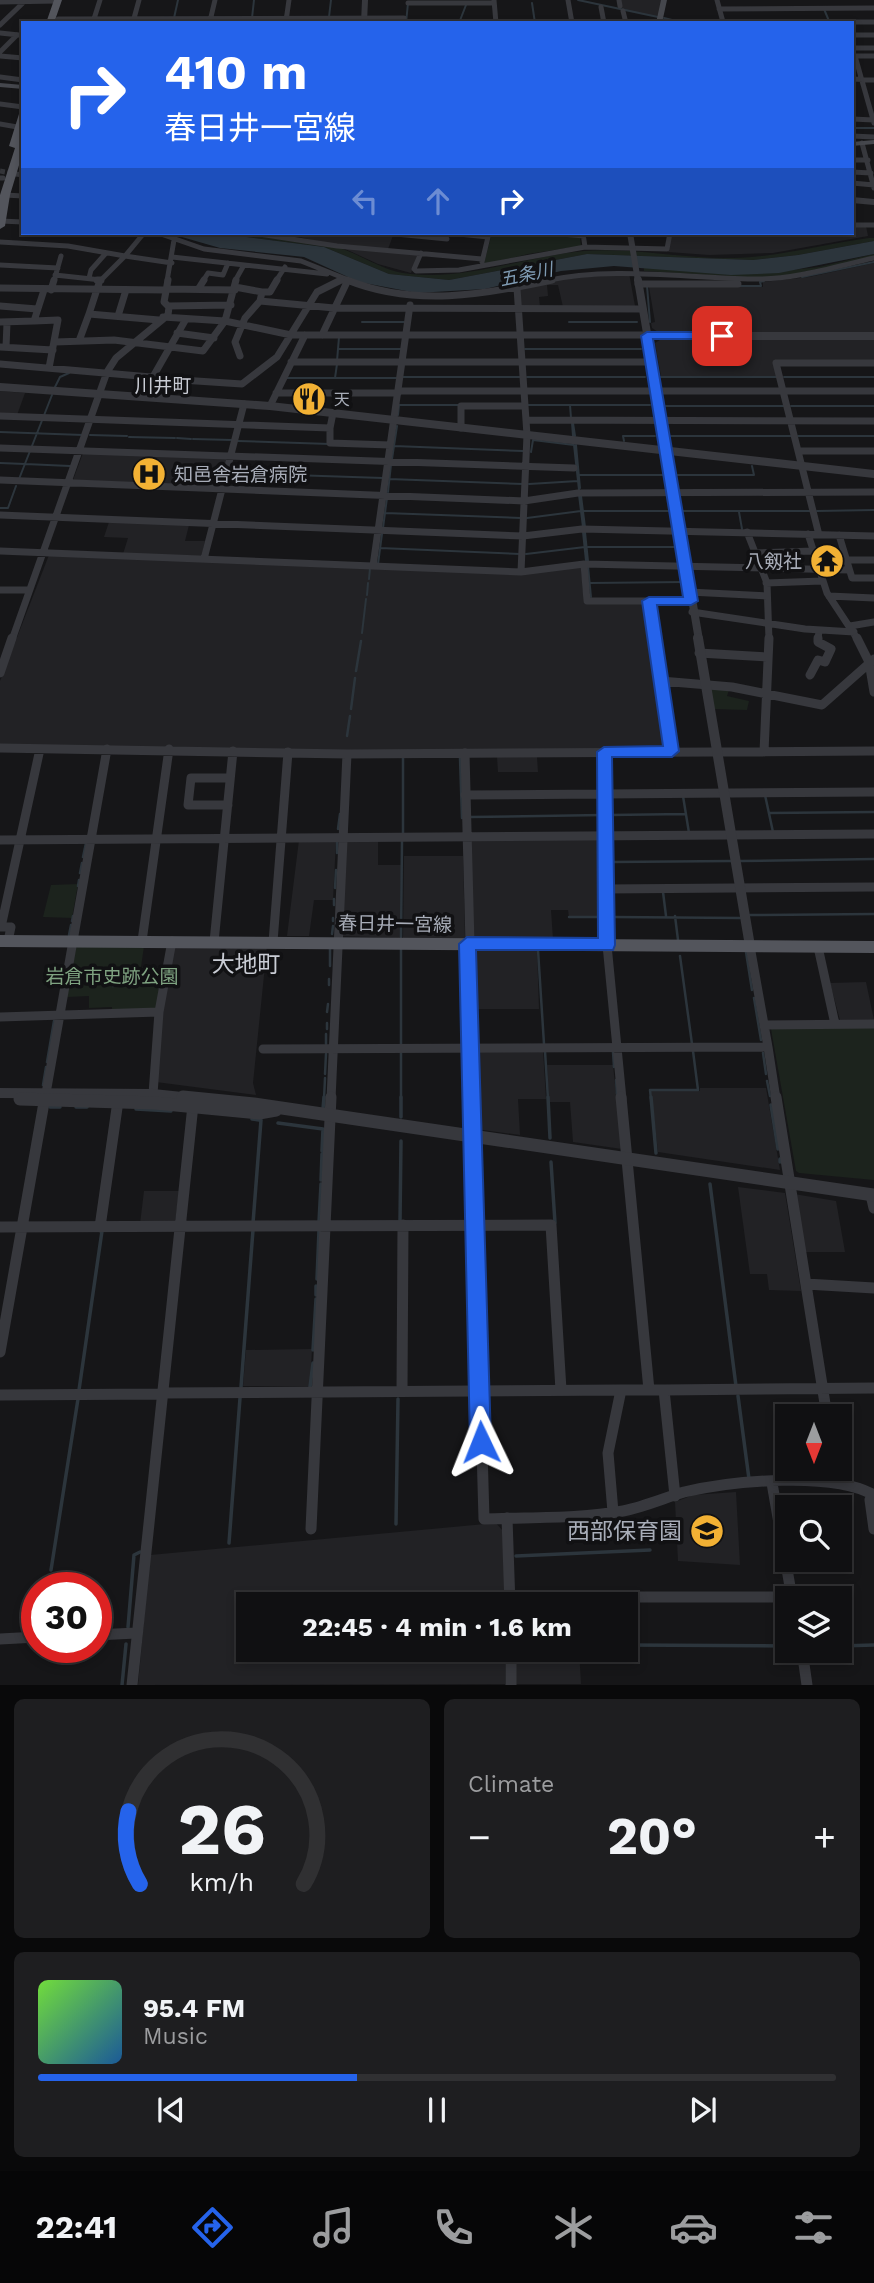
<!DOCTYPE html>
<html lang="en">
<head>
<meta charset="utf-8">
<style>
  :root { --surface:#101012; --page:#1e1e20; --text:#f1f3f6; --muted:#9c9d9f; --line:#303032; --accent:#2563eb }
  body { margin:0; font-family:"Work Sans","Noto Sans JP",sans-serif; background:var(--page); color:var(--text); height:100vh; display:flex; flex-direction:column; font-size:26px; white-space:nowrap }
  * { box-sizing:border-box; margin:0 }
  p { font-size:23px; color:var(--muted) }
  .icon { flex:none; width:38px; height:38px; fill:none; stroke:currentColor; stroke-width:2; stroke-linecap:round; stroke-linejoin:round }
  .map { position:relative; height:1685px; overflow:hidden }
  .details { display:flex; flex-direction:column; gap:14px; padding:14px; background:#09090a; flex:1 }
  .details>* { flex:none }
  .banner { position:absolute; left:21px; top:21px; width:833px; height:214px; border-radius:0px; box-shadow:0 4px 10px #0003,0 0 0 2px var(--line); background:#2563eb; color:#fff; overflow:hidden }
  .needle { width:46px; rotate:180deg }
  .fabs { position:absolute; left:775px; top:1404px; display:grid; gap:14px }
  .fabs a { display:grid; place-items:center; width:77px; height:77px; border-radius:0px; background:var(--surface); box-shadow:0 4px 10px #0003,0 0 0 2px var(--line); font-size:35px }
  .speed { position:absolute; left:21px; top:1572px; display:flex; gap:14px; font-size:35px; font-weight:700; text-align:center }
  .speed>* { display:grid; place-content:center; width:91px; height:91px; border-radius:50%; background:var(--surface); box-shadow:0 4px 10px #0003,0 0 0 2px var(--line); line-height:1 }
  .speed .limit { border:10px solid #d22; background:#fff; color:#111 }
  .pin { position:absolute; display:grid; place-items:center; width:60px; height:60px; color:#fff; margin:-30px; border-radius:14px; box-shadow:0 4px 10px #0006 }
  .me { position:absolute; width:77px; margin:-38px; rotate:358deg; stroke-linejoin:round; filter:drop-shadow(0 0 5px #0008) }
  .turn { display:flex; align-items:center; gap:24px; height:147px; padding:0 28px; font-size:32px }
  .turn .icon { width:91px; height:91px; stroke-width:2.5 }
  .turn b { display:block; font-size:49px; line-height:60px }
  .lanes { display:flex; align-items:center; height:66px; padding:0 28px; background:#0003; justify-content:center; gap:35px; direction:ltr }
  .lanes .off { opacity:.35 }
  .big { font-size:52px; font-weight:700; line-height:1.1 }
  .details .tile { flex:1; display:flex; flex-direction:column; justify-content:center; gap:10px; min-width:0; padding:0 24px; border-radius:10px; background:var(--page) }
  .details .dial { align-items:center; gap:0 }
  .dial svg { height:182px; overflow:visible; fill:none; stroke:var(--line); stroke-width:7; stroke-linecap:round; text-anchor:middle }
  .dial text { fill:var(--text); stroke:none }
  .song { display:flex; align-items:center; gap:21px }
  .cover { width:84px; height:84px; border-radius:10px; background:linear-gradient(135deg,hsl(100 70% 55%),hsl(210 70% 35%)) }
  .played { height:7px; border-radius:4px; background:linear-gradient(90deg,var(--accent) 40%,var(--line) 40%) }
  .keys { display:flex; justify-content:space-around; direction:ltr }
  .heat { display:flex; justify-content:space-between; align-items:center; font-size:38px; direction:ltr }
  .details .tiles { flex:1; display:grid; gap:14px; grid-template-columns:1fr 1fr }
  .tile:last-child { grid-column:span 2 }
  .trip { position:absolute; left:236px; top:1592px; width:402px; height:70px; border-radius:0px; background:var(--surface); box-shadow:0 4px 10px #0003,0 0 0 2px var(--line); font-weight:700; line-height:70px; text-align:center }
  .tab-bar { display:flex; height:112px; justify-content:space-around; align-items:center; background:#060607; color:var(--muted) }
  .tab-bar .icon { width:49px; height:49px }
  .tab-bar .selected { color:var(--accent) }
  .tab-bar b { font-size:32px; color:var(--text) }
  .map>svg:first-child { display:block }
</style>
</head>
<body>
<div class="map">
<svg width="874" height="1685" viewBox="0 0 874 1685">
  <rect width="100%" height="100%" fill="#161618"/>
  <path fill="#222225" d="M621,0H662L658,17L622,9Z
    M852,226H866L868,236L773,253L709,255L668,252L672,233H852Z
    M301,233H394L388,249L331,244L299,237Z
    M341,247L419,254L411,273L378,264Z
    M874,263V334H661L652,328L651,323L655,322L649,287H763V282L809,277Z
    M629,273L635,306L563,307L558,285H547L548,296L539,297L540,307L521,306L520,288L543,281Z
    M663,338L874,339V361H774L777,376H661L655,343Z
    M0,391L25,393L17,415L0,414Z
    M83,453L227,458L220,486L73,480Z
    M109,522L189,525L185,541H205L202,556L123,554L128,538L104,537Z
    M49,555L521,574L581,566L584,604H642L647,607L667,748L350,752L0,745V681Z
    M497,757H537L538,772H498Z
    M602,839L603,917H569L568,910H551L553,939L473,937L471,840Z
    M299,840H336L333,900H314L309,936H287Z
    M378,840V865H401L400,938L339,936L344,842Z
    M404,856H463L465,939L403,938Z
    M267,946L253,1083L256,1095L156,1082L161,1013L173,948Z
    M537,948L539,1009H472L471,949Z
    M866,982L874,1020H840L830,983Z
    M477,1050H543L546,1099H518L520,1135L476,1129L474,1053Z
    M547,1065H613L622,1149L573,1142L570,1102H549Z
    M700,1088H766L780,1170L658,1152L651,1091H700Z
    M738,1187L785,1193L801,1291L769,1290L767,1274H750Z
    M144,1191H179L175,1224H140Z
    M794,1194L836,1201L845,1252H804Z
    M312,1349L310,1386H243L246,1350Z
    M736,1492L740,1565L678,1561L675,1502L693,1495Z
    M496,1523L503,1531L505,1605H248V1650H505V1684L138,1685L150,1555Z
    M848,1589L854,1644H840V1598H798L796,1590Z
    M516,1650H579L581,1684H516Z"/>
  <path fill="#1c231d" d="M216,233C247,233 308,238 337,247C363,255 383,272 411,274C471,280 525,256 584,251C634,247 683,259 733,258C780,257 823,244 869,238H874V241L798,255L753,260L587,254L449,280L389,274L324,247Z
    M492,233L576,237L580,238L581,246L528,254L487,264L484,263Z
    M874,254V258L790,275L759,278L644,271V267L756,274L819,267Z
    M710,688L729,690L727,696L749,701L747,710L713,709Z
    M78,884L72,918L43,917L51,885Z
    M79,946H144L141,967H163L158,1007L154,1010L112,1012V1007L89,1008V996L67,997L76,948Z
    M874,1026V1180L799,1173L796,1171L771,1029Z"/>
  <path fill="#2c353c" d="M168,233H216L324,247L389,274L449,280L587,254L753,260L798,255L874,241V254L779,273L731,275L614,266L561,271L485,289L417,293L359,282L304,257L220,248Z"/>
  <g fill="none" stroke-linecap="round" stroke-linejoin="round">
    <path stroke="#2c353c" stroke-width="2" d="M578,0L658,17
      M532,3L535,23
      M824,9L829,21
      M329,17L331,0
      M174,18L178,0
      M252,18L254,0
      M664,18L684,23
      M406,23L408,3
      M459,23L466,5
      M852,128H874
      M802,277L874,262
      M647,286L650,322
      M737,286H761L760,282L764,281
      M362,322H404
      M569,322H637
      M338,349H401
      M525,349H641
      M337,361L339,337
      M402,377H520
      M527,377H645
      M661,377H777
      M784,377H874
      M287,378H397
      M335,378L337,364
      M55,387L60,377L69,373
      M528,405H570
      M666,406H784
      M791,406H874
      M398,415L399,405H460
      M571,418L570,405H650
      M572,423L573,436
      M573,423L575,436
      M0,432L83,435
      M90,435L127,436
      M671,436H791
      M798,436H874
      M129,437L175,438
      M177,438L191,439
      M193,439L232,440
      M238,441L330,444
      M624,441L623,436H655
      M576,445L580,488
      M394,446L523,451
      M531,452L533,440L574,445L579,490
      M392,459L397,426
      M0,463L25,464
      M25,464L70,466
      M230,473L383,478
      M579,475H665
      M674,475H754L752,466
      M19,479L52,395
      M389,479L523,484
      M529,484L578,481
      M388,492L391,465
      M579,495L583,527
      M581,496L585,527
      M0,508H8L16,486
      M583,511H671
      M681,511H810
      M817,511L874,510
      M739,512L742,529
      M385,513L521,518
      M527,518L581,511
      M383,528L387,498
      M583,532L586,561
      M585,532L588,561
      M588,547H677
      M380,548L520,554
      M526,554L585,547
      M378,564L382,534
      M588,566L591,597
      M369,579L370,568
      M590,583L684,582
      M367,595L368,583
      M362,633L366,599"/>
    <path stroke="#2c353c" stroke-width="2.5" d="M356,671L361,641
      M351,709L355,678
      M347,736L350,716
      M403,758V835
      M460,758L462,818
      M765,795L773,832
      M683,796L689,833
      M769,813L874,812
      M610,815L686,814
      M470,817L602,815
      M338,829L340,814
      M337,841V853
      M83,857L86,843
      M740,861L874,859
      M612,862L731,861
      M80,873L82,863
      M78,886L79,880
      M335,888L336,870
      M663,892L666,916
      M334,899V905
      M750,915L874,914
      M675,916L678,940
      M569,917H603
      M613,917L740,918
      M333,918V921
      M72,921L73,916
      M332,934L333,926
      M69,935L71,925
      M401,937L402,841
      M401,948V1045
      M330,949V966
      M538,950L544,1044
      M746,952L752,990
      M680,956L692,1044
      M329,979V985
      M113,986L121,981L143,979
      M754,998L761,1040
      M327,1012L328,1004
      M327,1023V1029
      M326,1034V1044
      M401,1051V1099
      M545,1051L548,1099
      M613,1052L614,1067
      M763,1053L766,1074
      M47,1062L54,1021
      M325,1074L326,1054
      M616,1080L617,1094
      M767,1081L770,1096
      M43,1085L46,1067
      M324,1099L325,1078
      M651,1099L650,1090H698L693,1051"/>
    <path stroke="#2c353c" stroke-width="3.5" d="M401,1097V1117
      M548,1097L550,1138
      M651,1097L656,1153
      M771,1105L778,1149
      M50,1107H60
      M76,1107H87
      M136,1109L171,1111
      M323,1109L324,1097
      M252,1119L259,1120
      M278,1123L323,1129L322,1151
      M780,1159V1162
      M551,1162L555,1223
      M321,1180L322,1154
      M710,1184L736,1386
      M469,1202L470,1220
      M319,1222L321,1184
      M400,1222L401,1141
      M253,1223L261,1120
      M470,1232L473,1386
      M317,1279L319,1230
      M316,1286V1295
      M313,1350L316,1299
      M241,1387L253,1230
      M310,1387L313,1363
      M79,1390L102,1231
      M738,1396L749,1479
      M396,1524L398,1399
      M229,1543L240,1398
      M516,1556L650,1550
      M51,1570L78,1399
      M128,1627L134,1555L140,1552
      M626,1645L788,1646
      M840,1646L874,1645
      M122,1685L126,1644"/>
    <path stroke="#333438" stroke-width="5" stroke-dasharray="5 2.5" stroke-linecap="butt" d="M0,171L16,174"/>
    <path stroke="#37383d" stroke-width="5" d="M494,0L496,23
      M568,0L572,23
      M619,0L620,6
      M717,0L723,22
      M0,2L57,1
      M408,3H494
      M601,7L604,23
      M719,9L874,8
      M623,11L626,23
      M58,19L404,18
      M210,21L215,0
      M286,21L289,0
      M93,22L100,0
      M133,22L139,0
      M705,22H874
      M0,25L25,1
      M0,33L19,35
      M852,35H874
      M852,48H874
      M0,52L17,35
      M0,56L23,58
      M852,56H874
      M855,56L874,123
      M0,77L23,80
      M852,79L874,80
      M0,104L23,107
      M852,119L874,120
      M0,124L23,128
      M852,136L874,137
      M862,143L874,188
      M852,160H868
      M852,172L871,173
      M16,174L23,175
      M0,178H3
      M852,183L874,185
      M5,195L23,196
      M0,221L23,222
      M852,225H874
      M144,233L125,256L172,263
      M158,233L204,249L301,261L351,281
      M253,233L337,246L482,259
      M449,233L488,237
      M550,233L584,236
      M396,234L447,239
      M0,242L68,246L125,256
      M585,247L667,249L670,233
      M421,253L414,269L416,271L459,270L585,247L583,233
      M172,257L327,274
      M482,262L489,233
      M0,265L58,268
      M55,275L101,280
      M89,278L91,270L106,253
      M54,281L61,256
      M100,281L125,256
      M167,281L174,240
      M203,281L208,273L223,275L228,263
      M235,281L244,265
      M276,281L285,267
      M338,281L342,279
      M544,281C614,266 682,278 753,279C793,280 834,267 874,258"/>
    <path stroke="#37383d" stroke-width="7" d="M97,280H101
      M100,280L89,314L159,320
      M347,280C414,307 483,295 552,280
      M638,284H738
      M235,287L262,292L260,301L334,308L642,309
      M0,288L166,290
      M199,288L204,280
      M517,288L527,435L521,572
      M167,289L235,290
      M44,290L34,321L58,320L49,368
      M51,290L54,280
      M262,292H270L277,280
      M0,306L37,309
      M168,306L231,305
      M118,316L126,290
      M163,317L225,321L291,335H647
      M0,322L34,321
      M177,333L214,338
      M322,335L347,282
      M79,341L89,314
      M55,342L114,340L203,351L225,321L236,280
      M0,347L53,350
      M6,347L7,323
      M240,356L235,342L245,318L260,301
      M291,362H651
      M0,364L151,377
      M151,378L242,384L277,357L317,292L341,280
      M398,391H874
      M276,393H398
      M142,396L186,319
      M270,406L305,335
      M0,416L330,428L333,413
      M526,420L874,421
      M330,428V443L390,445
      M461,428V406H525
      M0,448L574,468
      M798,451H874
      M0,480L524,501L578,493L874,492
      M0,515L523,536L582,529L874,536
      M747,532L767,583L769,640
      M808,534L827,593L858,640
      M819,535L776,363H874
      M839,535L852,578H874
      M0,551L521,572L584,564L849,570
      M754,553L813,551
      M204,559L244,404
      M847,560H874
      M584,564L587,601H691
      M373,566L410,305
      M766,583L822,581
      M0,590H28
      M689,592L767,596
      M829,596L874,598
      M649,601L655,640
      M692,612L805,629L854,632
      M850,626L874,622
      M12,640L107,372L116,358L168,315L169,307L164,302L168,280
      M818,640L819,630"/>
    <path stroke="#37383d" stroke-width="9" d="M655,638L672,751
      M857,638L869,662L874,692
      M699,653L767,657
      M0,673L12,638
      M810,675L818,660L825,662L831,649L818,642V638
      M661,681L732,687L822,705L874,659
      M0,748L347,754L331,1099
      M604,752L607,945L622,1099
      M764,752L769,638
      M465,753L470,944
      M347,754L874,751
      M465,795L874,792
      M228,805H188L191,778H230
      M0,840L874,834
      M606,889L874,887
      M8,941L11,927H1L40,749
      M142,941L169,749
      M214,942L233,751
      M273,942L288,752
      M467,944L472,1099
      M818,947L835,1024
      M0,1017L159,1012L172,941
      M764,1025L874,1024
      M768,1047L776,1099
      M263,1049L768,1047L750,946
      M153,1094L159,1012
      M45,1099L107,749"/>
    <path stroke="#37383d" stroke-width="11" d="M472,1097L484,1519C530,1517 578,1519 623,1511C644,1507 664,1498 684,1492C731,1481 832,1471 874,1495
      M621,1097L649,1390
      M776,1097L827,1416
      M871,1195L874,1208
      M0,1227L551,1225L561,1390
      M100,1227L118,1101
      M806,1284L874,1288
      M0,1352L45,1097
      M664,1390L874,1388
      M402,1391L403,1225
      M162,1393L621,1390
      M0,1395L162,1394
      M836,1468L838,1483
      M772,1483L792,1598
      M874,1498L870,1500L874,1529
      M613,1512L608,1453L621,1390H664L675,1496
      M507,1518L510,1605
      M311,1529L331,1097
      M510,1597H792
      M96,1635L136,1633
      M0,1639L37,1637
      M511,1650V1685
      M802,1650L807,1685
      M132,1685L193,1105"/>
    <path stroke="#37383d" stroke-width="6" d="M364,23L365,0
      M852,200L874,202
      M630,233L638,281"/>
    <path stroke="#37383d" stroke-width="8" d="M638,280L699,640
      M647,336H874
      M0,387L270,406L874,474"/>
    <path stroke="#37383d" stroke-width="10" d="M698,638L750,946
      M0,1093L153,1094L201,1099"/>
    <path stroke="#37383d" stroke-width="13" d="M183,1097L254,1104L874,1195
      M20,1099L155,1103L259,1113L276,1110"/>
    <path fill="#45474d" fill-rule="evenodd" d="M661,0H667L662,23H656Z
      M0,83L23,85V89L0,87Z
      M874,140V144L852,146V142Z"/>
    <path fill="#53555c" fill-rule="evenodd" d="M54,0H62L54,23H46Z
      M23,112L21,135L23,134V152L10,195L5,226L0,229V195L15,148L9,146L19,114Z
      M0,935L874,941V953L0,947Z"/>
  </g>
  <path fill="#2563eb" stroke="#184099" stroke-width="2" d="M647,332H722L728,336L722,339H653L698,601L691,605H657L679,751L672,757H612L615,945L613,950H476L491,1442L488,1450L481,1453L473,1450L470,1442L459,944L467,937L598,938L597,752L604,747L663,746L642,601L649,597H683L641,336Z"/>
  <defs>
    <g id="restaurant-disc" transform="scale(1.75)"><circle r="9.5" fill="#f2b134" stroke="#111113"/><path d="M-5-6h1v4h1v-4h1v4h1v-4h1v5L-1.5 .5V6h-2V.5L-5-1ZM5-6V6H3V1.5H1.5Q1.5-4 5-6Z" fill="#111"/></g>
    <g id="hospital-disc" transform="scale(1.75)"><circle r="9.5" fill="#f2b134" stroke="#111113"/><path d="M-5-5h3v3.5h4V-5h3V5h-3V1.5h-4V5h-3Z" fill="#111"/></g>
    <g id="temple-disc" transform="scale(1.75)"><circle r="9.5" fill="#f2b134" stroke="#111113"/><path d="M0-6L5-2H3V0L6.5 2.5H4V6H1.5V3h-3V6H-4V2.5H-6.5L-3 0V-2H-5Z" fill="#111"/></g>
    <g id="school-disc" transform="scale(1.75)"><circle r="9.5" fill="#f2b134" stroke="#111113"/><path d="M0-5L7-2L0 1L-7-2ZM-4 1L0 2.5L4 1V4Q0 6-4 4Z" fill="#111"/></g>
  </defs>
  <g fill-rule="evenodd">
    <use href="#restaurant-disc" x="309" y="399"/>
    <use href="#hospital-disc" x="149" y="474"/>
    <use href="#temple-disc" x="827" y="561"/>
    <use href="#school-disc" x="707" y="1531"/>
  </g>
  <g text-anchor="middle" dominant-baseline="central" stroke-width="7" stroke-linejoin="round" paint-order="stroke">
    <g font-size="16" fill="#a8adb8" stroke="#111113" text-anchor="start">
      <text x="334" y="399">天</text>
    </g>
    <g font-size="18" font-style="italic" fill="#7f9bb3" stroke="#111113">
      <text transform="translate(526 274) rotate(-12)">五条川</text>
    </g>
    <g font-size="19" fill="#c9ccd4" stroke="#111113">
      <text x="163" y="385">川井町</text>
    </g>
    <g font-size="19" fill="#a8adb8" stroke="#111113" text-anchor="start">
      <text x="174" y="474">知邑舎岩倉病院</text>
      <text x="802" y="561" text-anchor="end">八剱社</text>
    </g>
    <g font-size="19" fill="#a8adb8" stroke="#111113">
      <text transform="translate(395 924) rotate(1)">春日井一宮線</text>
    </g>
    <g font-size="19" fill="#7fa381" stroke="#111113">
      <text x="112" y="976">岩倉市史跡公園</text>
    </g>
    <g font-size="23" fill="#c9ccd4" stroke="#111113">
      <text x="246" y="964">大地町</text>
    </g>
    <g font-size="23" fill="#a8adb8" stroke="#111113" text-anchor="end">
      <text x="682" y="1531">西部保育園</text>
    </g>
  </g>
</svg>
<div class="fabs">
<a><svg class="needle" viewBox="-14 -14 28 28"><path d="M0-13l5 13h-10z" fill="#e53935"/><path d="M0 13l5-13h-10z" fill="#9c9d9f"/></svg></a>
<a><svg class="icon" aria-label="search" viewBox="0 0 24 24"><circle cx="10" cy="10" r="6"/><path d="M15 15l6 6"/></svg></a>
<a><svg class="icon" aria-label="layers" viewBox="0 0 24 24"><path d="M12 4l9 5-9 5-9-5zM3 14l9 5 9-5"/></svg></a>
</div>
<div class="speed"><div class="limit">30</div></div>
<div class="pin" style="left:722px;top:336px;background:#d93025"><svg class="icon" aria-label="arrive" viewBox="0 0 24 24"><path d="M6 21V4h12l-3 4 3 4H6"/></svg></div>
<svg class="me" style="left:481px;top:1442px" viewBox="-20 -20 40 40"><path d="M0-17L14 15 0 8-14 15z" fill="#2563eb" stroke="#fff" stroke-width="4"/></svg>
<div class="trip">22:45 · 4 min · 1.6 km</div>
<div class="banner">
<div class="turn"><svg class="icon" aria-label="right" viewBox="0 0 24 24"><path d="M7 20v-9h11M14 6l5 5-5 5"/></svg><div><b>410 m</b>春日井一宮線</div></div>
<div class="lanes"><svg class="icon off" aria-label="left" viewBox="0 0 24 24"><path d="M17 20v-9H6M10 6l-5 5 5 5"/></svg><svg class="icon off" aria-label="ahead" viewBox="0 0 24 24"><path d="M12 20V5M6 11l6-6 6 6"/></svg><svg class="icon" aria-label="right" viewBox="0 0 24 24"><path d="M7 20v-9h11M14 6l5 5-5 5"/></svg></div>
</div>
</div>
<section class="details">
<div class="tiles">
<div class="tile dial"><svg viewBox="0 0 100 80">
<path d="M14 69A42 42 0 1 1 86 69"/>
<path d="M14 69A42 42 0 0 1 9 37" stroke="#2563eb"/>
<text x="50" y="56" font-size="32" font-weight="700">26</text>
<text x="50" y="72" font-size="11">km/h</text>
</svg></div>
<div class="tile"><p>Climate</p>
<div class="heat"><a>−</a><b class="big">20°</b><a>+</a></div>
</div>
<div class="tile">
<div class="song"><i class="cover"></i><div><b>95.4 FM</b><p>Music</p></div></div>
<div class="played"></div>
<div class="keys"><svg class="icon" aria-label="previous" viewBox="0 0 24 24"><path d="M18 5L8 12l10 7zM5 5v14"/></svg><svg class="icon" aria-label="pause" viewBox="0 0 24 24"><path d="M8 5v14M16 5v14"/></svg><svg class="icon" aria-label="next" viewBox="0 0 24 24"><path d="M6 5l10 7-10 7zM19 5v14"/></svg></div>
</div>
</div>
</section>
<nav class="tab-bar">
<b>22:41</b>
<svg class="icon selected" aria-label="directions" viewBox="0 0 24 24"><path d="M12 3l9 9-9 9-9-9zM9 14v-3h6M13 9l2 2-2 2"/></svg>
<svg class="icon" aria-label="music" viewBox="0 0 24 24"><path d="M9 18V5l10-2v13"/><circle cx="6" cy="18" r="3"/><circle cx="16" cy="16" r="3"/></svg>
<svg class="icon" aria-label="phone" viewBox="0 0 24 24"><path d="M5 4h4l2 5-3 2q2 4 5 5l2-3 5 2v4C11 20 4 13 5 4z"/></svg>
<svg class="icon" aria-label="climate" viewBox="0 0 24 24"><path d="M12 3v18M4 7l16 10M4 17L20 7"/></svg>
<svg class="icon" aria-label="car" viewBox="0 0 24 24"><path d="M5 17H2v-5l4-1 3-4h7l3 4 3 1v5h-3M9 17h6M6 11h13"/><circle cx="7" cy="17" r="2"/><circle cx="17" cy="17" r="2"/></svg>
<svg class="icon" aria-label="filters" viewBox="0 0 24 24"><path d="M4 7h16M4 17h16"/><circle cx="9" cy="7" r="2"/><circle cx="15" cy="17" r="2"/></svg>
</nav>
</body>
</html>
